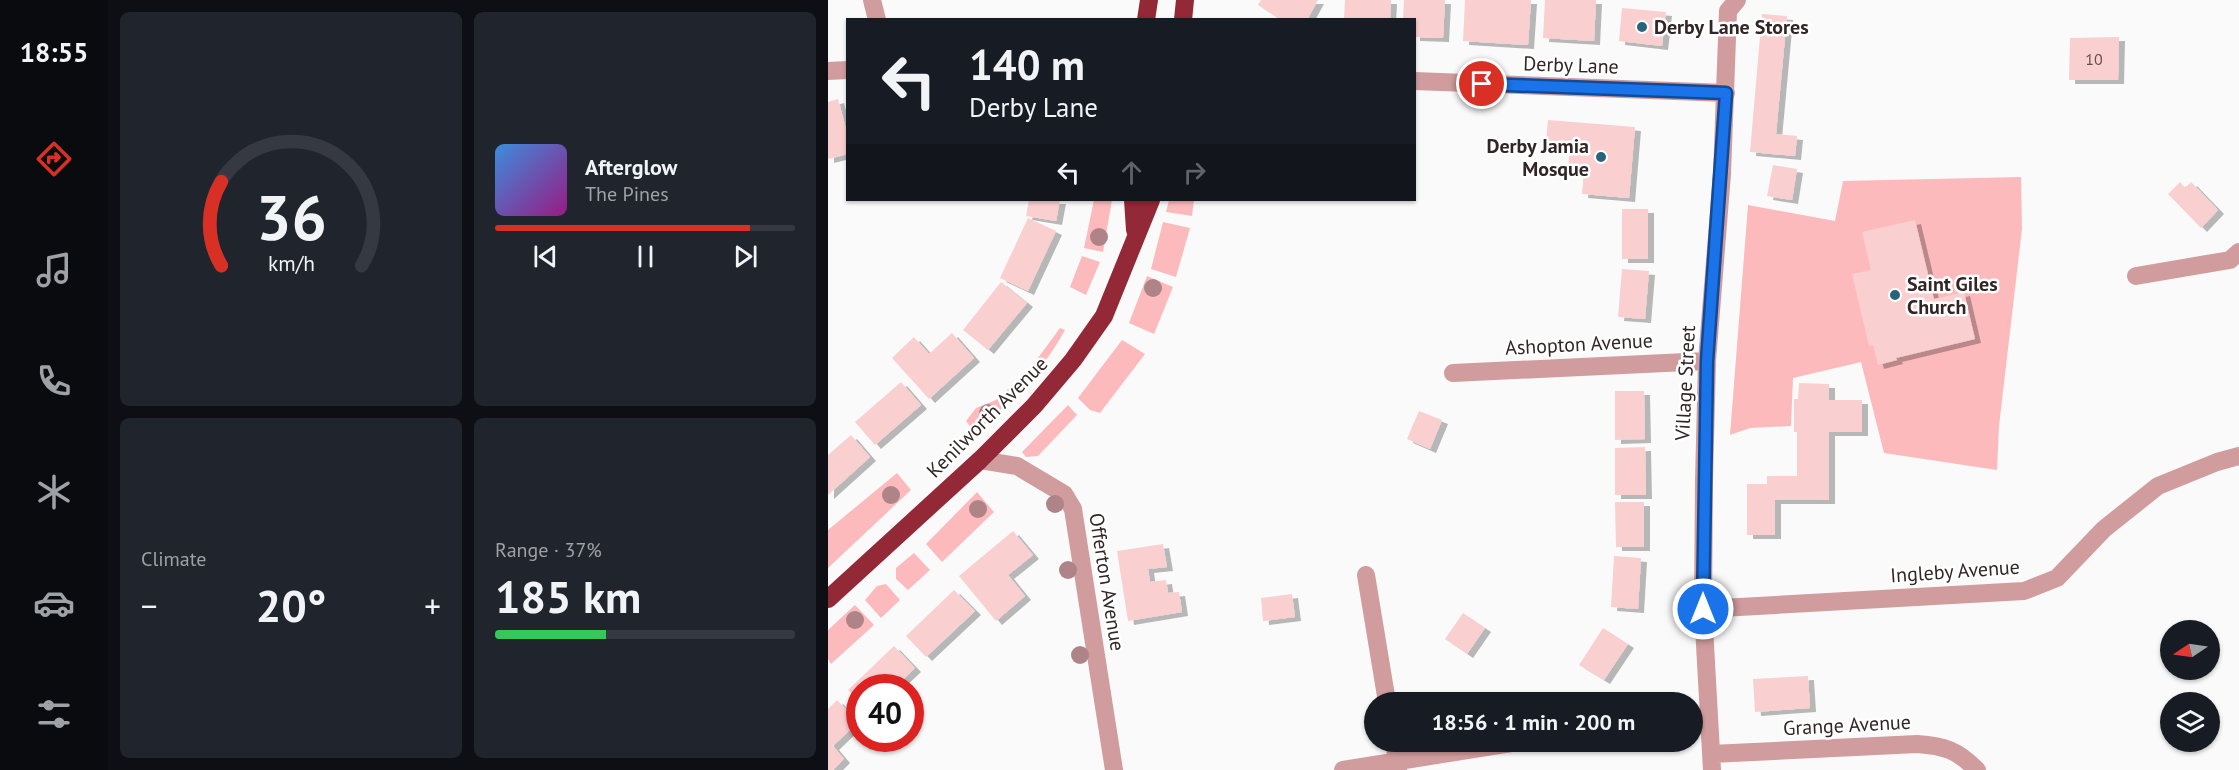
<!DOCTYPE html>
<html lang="en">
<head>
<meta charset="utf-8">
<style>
  :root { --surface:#171b24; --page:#20242c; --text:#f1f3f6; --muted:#9ea1a6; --line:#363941; --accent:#d93025 }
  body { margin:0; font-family:"PT Sans",sans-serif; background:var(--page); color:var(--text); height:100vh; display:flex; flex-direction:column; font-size:22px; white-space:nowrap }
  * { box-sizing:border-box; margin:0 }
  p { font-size:20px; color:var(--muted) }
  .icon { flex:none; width:33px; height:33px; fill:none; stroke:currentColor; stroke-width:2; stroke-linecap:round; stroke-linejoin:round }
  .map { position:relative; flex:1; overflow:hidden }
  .panel { display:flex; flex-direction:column; gap:12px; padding:12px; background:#0d0f14; width:720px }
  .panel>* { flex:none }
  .hud { position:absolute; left:18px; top:18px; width:570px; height:183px; border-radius:0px; box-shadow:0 2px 4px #0004; background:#171b24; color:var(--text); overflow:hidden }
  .needle { width:39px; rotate:257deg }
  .buttons { position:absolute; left:1332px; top:620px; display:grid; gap:12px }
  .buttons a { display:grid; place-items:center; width:60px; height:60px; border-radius:50%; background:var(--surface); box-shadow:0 2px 4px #0004; font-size:30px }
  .speed { position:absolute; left:18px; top:674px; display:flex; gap:12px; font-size:30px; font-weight:700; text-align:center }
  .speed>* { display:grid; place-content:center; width:78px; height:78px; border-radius:50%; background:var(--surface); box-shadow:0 2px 4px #0004; line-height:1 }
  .speed .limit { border:9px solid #d22; background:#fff; color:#111 }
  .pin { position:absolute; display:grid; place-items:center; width:51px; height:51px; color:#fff; margin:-26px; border:3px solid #fff; border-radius:50%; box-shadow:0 2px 6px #0007 }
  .me { position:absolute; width:66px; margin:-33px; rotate:0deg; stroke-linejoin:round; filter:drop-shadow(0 0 4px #0008) }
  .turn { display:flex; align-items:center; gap:21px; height:126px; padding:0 24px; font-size:27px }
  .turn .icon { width:78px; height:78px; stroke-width:2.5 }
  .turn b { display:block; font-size:42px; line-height:51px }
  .lanes { display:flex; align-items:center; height:57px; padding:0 24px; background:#0003; justify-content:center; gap:30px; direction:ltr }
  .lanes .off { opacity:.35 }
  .big { font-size:45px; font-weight:700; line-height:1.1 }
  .panel .tile { flex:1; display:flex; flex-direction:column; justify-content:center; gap:9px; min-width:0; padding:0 21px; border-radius:9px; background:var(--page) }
  .panel .dial { align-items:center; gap:0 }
  .dial svg { height:156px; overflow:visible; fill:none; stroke:var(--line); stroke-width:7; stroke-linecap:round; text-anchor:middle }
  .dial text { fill:var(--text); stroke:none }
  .song { display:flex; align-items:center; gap:18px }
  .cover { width:72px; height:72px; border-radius:9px; background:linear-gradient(135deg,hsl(210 70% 55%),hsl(310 70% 35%)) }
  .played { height:6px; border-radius:3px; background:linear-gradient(90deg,var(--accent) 85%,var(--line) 85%) }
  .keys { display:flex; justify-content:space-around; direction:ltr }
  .heat { display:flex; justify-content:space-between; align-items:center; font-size:33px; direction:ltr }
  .charge { height:9px; border-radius:4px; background:linear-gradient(90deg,#34c759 37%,var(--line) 0) }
  .panel .tiles { flex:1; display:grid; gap:12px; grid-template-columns:repeat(2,1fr) }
  .trip { position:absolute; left:536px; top:692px; width:339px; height:60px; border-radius:30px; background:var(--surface); box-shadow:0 2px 4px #0004; font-weight:700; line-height:60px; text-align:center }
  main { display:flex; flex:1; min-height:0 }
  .dock { display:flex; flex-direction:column; width:108px; justify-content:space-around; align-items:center; background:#090b0e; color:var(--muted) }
  .dock .icon { width:42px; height:42px }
  .dock .current { color:var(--accent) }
  .dock b { font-size:27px; color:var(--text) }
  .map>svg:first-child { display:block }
</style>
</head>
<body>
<main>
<nav class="dock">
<b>18:55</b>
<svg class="icon current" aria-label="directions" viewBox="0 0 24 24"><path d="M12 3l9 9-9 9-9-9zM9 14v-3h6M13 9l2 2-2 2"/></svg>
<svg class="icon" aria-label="music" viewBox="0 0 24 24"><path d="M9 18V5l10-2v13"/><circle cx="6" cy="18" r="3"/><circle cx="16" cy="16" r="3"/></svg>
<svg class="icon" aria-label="phone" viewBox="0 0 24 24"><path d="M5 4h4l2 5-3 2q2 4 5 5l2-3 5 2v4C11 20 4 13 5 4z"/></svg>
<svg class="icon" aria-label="climate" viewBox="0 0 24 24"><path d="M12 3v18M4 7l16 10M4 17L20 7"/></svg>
<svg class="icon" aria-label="car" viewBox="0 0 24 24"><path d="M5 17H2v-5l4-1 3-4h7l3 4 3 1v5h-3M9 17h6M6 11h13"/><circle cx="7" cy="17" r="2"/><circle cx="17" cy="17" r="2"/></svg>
<svg class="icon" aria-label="filters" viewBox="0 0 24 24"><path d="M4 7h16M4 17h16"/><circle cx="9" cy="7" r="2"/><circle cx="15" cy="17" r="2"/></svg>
</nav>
<section class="panel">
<div class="tiles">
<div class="tile dial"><svg viewBox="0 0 100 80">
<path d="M14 69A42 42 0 1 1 86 69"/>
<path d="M14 69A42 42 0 0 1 14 26" stroke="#d93025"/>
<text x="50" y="56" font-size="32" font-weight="700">36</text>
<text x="50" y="72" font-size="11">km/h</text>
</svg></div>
<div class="tile">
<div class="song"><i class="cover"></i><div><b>Afterglow</b><p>The Pines</p></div></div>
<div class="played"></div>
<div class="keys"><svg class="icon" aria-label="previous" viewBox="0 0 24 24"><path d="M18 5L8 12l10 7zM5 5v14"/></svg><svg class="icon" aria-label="pause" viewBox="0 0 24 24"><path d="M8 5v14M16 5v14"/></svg><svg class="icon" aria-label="next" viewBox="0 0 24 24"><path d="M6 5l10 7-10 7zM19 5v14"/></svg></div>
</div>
<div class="tile"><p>Climate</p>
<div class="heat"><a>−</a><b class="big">20°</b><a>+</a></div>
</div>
<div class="tile"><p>Range · 37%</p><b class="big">185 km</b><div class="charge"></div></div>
</div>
</section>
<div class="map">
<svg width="1411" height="770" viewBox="0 0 1411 770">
  <defs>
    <filter id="shadow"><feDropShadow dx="6" dy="4" stdDeviation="0" flood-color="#0004"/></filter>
  </defs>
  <rect width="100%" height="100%" fill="#fafafa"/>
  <path fill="#fcbabc" d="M1193,177L1194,229L1171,426L1169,470L1056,453L1033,362L965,378L963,426L922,428L902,435L920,205L1007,221L1015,181Z
    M266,200H284L275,252L256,248Z
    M341,200H366L364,216L338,212Z
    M335,222L362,228L348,277L323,269Z
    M254,256L272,262L258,295L242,287Z
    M319,276L345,287L326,334L301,323Z
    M232,328L237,330C215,370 189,395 156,425L145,430L138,421L148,408L168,400L201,370Z
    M294,340L317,354L272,413L262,410L250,398Z
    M240,405L249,415L210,456L198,457L194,452Z
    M69,473L83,490L0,568V530Z
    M149,492L166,512L114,562L98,544Z
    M86,553L102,570L80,590L68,579V568Z
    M58,584L72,600L53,618L37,600L49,586Z
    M27,605L46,625L3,664L0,659V630Z"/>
  <path fill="#facfd0" filter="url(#shadow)" d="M433,0H490L479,20H453L430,5Z
    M517,0H563L562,20H516Z
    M576,0H617L615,38L586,37V20H575Z
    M637,0H703L700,45L635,41Z
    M717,0H768L766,41L715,38Z
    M794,8L838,12L834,46L791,41Z
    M934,14L959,16L948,134L969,136L967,156L922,152Z
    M1291,37L1290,80H1241L1242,38Z
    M10,99L20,136V154L0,159V102Z
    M720,120L807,127L801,198L754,194L756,171L740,170L742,145L718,143Z
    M945,165L969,169L964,200L939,196Z
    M1352,182L1357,188L1363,182L1390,210L1373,228L1340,194Z
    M201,200H232L228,221L198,216Z
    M794,209H820V259H794Z
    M200,218L228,231L200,291L172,278Z
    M1087,220L1106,299L1136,292L1147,339L1068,358L1069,360L1050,365L1045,345L1041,346L1024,274L1043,270L1034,232Z
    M794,269L821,271L817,319L790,317Z
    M173,282L199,303L160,350L135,330Z
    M124,333L146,358L101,399L64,358L86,337L101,354Z
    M73,382L93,405L47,445L27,422Z
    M971,383L1001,384V400H1034V432H1001V500H947V535H919V484H939V476H969V432H966V399H970Z
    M787,391H816L817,439L787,440Z
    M591,411L614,420L602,449L579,439Z
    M23,435L42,457L0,495V455Z
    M817,447L818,495H787V448Z
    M787,502H816V547H788Z
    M185,531L205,555L180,575L197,596L168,621L131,576Z
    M335,544L339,567L320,569L322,582L338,580L340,593L351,592L354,612L300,621L289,551Z
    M786,556L813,558L810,609L783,607Z
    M126,590L147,611L98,657L78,636Z
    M464,594L467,617L435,621L433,598Z
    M635,613L657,628L639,654L617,639Z
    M775,628L800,644L776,680L751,665Z
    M66,646L87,668L67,687H32V702L20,690Z
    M980,676L982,708L927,712L925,679Z
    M9,700L30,722L5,746L16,759L5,770H0V709Z"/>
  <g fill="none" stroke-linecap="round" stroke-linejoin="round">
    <path stroke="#d19c9d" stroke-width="18" d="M44,0L49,20
      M0,71L20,70
      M586,81L898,93
      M1308,276L1402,260L1411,252
      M625,373L879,361
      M152,460L189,466L236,494L245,509L286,770
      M538,575L559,702
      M875,609L1196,591L1229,578L1276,529L1330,486L1389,462L1411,456
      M566,741L570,770
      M883,754L1089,744C1117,746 1129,750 1149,770
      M515,770L696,741
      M884,770L875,609L876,480L879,361L894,174L900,11L909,0"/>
    <path stroke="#932837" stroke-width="18" d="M318,20L321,0
      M355,20L357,0
      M305,200L307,230
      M0,599L152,460L206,406L245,360L276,316L323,200"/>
  </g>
  <g fill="#af8489">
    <circle cx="271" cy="237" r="9"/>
    <circle cx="325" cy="288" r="9"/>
    <circle cx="160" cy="413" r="9"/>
    <circle cx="63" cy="495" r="9"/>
    <circle cx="227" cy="504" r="9"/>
    <circle cx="150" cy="509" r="9"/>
    <circle cx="240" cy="570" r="9"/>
    <circle cx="27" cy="620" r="9"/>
    <circle cx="252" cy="655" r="9"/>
  </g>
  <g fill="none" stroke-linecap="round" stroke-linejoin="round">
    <g stroke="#114b97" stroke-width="15">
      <path id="route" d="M654,84L898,93L879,361L875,609"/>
    </g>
    <use href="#route" stroke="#1a73e8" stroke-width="10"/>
  </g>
  <g fill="#27637b" stroke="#fff" stroke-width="2">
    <circle cx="814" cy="27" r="6"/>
    <circle cx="773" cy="157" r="6"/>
    <circle cx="1067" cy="295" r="6"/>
  </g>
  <g text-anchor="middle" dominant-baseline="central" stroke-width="5" stroke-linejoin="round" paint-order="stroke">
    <g font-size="16" fill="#645050">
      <text x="1266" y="59">10</text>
    </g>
    <g font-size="20" font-weight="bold" fill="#322525" stroke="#fff" text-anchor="start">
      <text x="826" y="27">Derby Lane Stores</text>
      <text x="761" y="146" text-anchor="end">Derby Jamia<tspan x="761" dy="23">Mosque</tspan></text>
      <text x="1079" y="284">Saint Giles<tspan x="1079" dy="23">Church</tspan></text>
    </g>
    <g font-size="20" fill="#322525" stroke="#fff">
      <text transform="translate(743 65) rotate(2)">Derby Lane</text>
      <text transform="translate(751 344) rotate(-3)">Ashopton Avenue</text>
      <text transform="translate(857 383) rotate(-87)">Village Street</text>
      <text transform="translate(159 417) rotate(-45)">Kenilworth Avenue</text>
      <text transform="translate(1127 571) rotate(-4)">Ingleby Avenue</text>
      <text transform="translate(279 582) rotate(81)">Offerton Avenue</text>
      <text transform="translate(1019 725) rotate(-3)">Grange Avenue</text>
    </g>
  </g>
</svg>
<div class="buttons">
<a><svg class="needle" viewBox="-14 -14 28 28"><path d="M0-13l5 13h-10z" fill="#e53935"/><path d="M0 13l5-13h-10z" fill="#9ea1a6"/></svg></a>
<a><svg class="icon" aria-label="layers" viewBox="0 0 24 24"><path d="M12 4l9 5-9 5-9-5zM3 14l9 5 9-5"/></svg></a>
</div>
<div class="speed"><div class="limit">40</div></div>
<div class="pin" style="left:654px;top:84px;background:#d93025"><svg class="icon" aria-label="arrive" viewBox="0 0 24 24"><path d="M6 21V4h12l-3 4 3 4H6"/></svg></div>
<svg class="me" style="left:875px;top:609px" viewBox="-20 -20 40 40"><circle r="17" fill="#1a73e8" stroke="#fff" stroke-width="3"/><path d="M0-11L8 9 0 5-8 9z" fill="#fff"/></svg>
<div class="trip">18:56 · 1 min · 200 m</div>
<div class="hud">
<div class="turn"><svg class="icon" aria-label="left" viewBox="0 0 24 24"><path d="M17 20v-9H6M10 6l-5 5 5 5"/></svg><div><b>140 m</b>Derby Lane</div></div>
<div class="lanes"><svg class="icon" aria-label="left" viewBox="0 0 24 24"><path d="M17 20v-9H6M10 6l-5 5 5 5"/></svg><svg class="icon off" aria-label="ahead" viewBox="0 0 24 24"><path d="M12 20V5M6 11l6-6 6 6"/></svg><svg class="icon off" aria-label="right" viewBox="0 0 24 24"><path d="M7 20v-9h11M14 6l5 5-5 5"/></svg></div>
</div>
</div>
</main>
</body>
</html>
